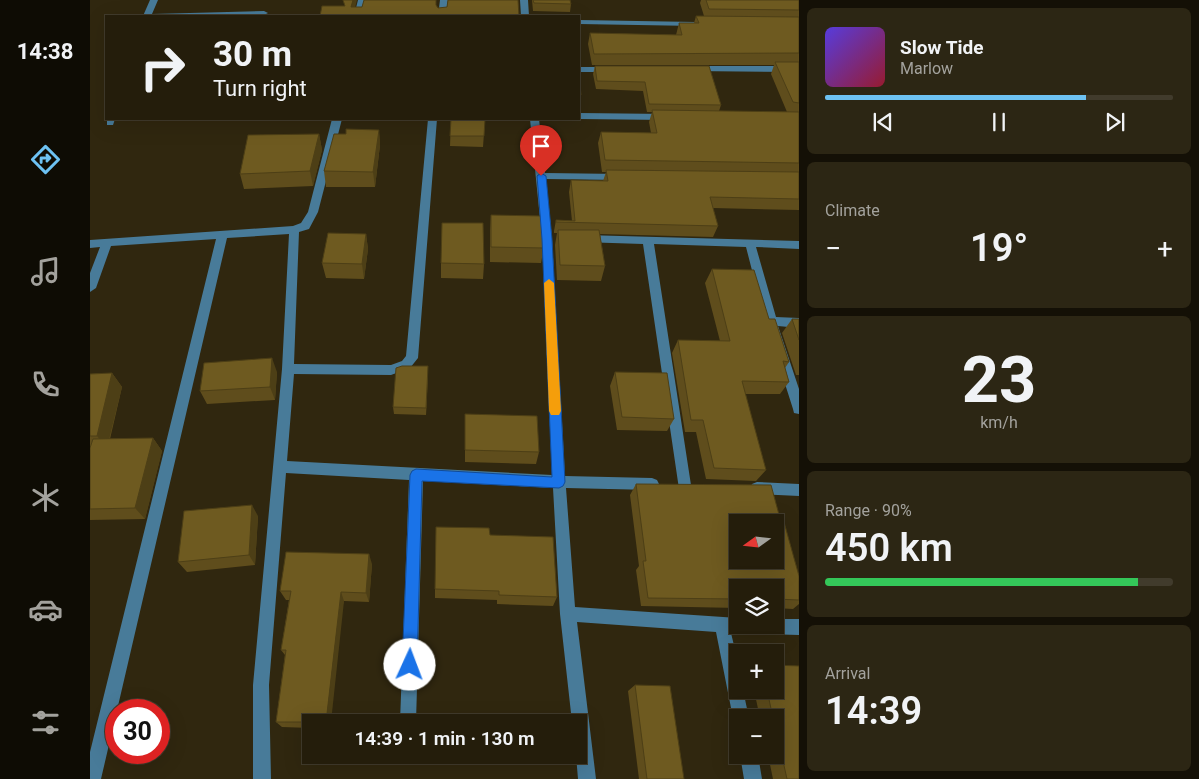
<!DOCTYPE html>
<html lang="en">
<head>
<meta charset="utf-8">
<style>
  :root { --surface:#241d0b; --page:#2c2614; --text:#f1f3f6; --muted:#a3a29d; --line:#413b2c; --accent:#6dc2f3 }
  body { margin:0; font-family:Roboto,sans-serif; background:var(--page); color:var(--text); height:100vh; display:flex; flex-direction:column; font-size:19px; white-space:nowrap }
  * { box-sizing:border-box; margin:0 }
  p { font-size:16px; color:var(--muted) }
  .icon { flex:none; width:28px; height:28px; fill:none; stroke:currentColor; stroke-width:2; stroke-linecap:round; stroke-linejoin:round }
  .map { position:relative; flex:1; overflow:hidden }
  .drawer { display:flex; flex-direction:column; gap:8px; padding:8px; background:#141006; width:400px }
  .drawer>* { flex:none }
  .top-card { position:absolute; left:15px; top:15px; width:475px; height:105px; border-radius:0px; box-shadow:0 5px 20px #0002,0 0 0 1px var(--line); background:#241d0b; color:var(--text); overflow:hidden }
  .needle { width:32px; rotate:255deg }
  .buttons { position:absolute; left:639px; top:514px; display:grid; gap:10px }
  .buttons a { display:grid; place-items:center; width:55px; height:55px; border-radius:0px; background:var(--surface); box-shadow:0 5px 20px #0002,0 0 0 1px var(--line); font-size:25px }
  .speed { position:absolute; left:15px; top:699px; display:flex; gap:10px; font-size:25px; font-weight:700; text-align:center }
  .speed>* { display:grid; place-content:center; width:65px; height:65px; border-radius:50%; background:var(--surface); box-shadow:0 5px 20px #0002,0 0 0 1px var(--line); line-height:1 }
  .speed .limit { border:8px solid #d22; background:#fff; color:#111 }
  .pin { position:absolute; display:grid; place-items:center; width:42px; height:42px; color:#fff; margin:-51px -21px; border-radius:50% 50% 50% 0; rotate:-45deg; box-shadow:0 0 5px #0007 }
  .pin .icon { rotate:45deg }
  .me { position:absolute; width:55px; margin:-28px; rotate:2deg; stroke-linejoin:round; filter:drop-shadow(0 0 4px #0008) }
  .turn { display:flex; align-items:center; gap:18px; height:105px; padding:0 25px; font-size:22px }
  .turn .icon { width:65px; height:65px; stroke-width:2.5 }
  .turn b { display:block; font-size:35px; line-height:42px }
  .big { font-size:38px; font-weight:600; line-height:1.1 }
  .drawer .card { flex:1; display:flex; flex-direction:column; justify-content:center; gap:8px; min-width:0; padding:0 18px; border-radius:8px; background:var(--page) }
  .drawer .dial { align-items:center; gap:0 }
  .dial b { font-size:65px; line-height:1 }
  .song { display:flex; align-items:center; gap:15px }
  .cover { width:60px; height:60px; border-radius:8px; background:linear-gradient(135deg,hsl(250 70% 55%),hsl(350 70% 35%)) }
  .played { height:5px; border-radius:2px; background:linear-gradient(90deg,var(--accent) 75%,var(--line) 75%) }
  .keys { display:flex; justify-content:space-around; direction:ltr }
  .heat { display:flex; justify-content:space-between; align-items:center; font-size:28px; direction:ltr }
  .charge { height:8px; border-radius:4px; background:linear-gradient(90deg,#34c759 90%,var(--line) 0) }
  .trip { position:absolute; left:212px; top:714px; width:285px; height:50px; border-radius:0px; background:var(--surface); box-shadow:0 5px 20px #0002,0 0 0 1px var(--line); font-weight:600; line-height:50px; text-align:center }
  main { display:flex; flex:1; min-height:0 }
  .dock { display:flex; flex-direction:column; width:90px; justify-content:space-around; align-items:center; background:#0e0c04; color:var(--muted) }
  .dock .icon { width:35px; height:35px }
  .dock .selected { color:var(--accent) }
  .dock b { font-size:22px; color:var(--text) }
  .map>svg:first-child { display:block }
</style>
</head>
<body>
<main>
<nav class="dock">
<b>14:38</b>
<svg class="icon selected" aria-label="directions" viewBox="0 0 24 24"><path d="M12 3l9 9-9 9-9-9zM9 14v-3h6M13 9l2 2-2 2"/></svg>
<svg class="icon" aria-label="music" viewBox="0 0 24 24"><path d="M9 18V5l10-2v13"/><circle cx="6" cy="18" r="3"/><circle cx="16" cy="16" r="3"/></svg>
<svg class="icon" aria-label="phone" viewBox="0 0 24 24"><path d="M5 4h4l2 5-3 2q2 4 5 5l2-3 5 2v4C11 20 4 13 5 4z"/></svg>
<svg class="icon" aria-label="climate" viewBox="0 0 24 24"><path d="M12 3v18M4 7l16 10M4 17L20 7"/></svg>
<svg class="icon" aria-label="car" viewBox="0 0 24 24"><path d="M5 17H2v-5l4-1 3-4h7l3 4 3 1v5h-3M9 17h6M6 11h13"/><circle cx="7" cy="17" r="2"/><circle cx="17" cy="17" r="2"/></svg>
<svg class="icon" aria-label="filters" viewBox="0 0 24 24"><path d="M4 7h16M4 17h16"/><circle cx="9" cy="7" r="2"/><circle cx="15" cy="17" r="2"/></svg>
</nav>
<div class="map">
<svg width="709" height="779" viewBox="0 0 709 779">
  <rect width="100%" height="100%" fill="#30270f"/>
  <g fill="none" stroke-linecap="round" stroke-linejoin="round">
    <path fill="#487b99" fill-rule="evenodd" d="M60,0H68L62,14L174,11L178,13L174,15L53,16Z
      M268,0H276L272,16H264Z
      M350,0H358L356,16H348Z
      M430,0H438L439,16H431Z
      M489,20L606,22L610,24L606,26L489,24Z
      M604,66H709V72L601,71L600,69Z
      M521,67L525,70L524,72H489V67Z
      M489,113L577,114L582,117L577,120L489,119Z
      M17,119H25L23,125H17Z
      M242,119H252L228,212L219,229L209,232L204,364L301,365L312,361L316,356L338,119H347L328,358L320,368L301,375L204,374L197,461L462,475L452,239L440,119H449L455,173L531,174L536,177L531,180L456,179L462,239L475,476L562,478L567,480L569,484L567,488L562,490L476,488L485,607L648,618V625H685V619H709V635L641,633L648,662V690H653L659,718H648V725L643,718L626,632L487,622L506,779H488L486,755H489V722H482L470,614L463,488L333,481L326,722H310L319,480L196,473L179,685L181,779H163V685L192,369L199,234L137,238L11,779H0V752L126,239L21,246L6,288L0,292V273L10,247L0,248V240L203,226L211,223L218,212Z
      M495,235L709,241V249L666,247L686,317L709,318V328L688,326L709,389V414L704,413L703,409L675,321L656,247L564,244L601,485L599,489L594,491L589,489L553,244L491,242L490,239Z
      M667,482L709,484V496L667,494L662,492L660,488L662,484Z
      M650,755H668L672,779H654Z"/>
  </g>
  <path fill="#5f4d1c" d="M442,0H480L481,4L480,12L443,11Z
    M611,0H709V210L623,208L628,226L623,237L510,234L515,266L511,281L467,280L465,245L467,233H464V231L466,220L482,221L479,192L481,180L513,181L516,172H512L508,143L511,132L561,133L559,122L562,112H557L553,91L506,89L503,74L505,66L631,105L629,111L697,112L681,74L684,65H502L498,44L500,33L586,35L589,23H604L606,16H614L610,3Z
    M489,75L491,95L489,107Z
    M361,119H395L393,147L360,146Z
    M289,130L290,145L285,187H236L234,171L256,134Z
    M229,134L232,150L223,186L154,189L150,174Z
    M401,215L454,248L451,263L400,262V230Z
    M276,234L278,249L274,279L236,278L232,263Z
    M351,263L394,264L393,279L351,278Z
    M622,269L679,319L699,362L695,368L699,382L690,394H655L676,470L666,481L616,479L606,432H595L582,353L588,340L630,341L615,283Z
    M702,319H709V375H706L692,333Z
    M187,372L185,400L117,404L110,391Z
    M525,372L584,419L577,431L527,430L520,386Z
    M22,373L32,387L20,439L63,438L72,451L55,519L0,520V374Z
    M338,373L336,415L304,414L303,407Z
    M375,414L449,452L446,464L375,462Z
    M546,484L691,522L709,576V604L703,609L685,608V588H648V608L551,606L546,570L549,566L540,495Z
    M168,516L165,565L97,572L88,562Z
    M400,535L467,597L463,606L407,604V600L345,598V589Z
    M282,564L279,602L254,601L221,722V728L192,727L186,722L195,655L191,650L199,600H196L190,591Z
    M545,685L594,779H549L538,691Z
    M664,690H685L709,779H683L678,755H685V718H670Z"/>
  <path fill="#4d3f16" d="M263,0H267L263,16L261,7Z
    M289,130L290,145L285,187L283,172Z
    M229,134L232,150L223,186L220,171Z
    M276,234L278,249L274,279L272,264Z
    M182,358L187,372L185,400L180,387Z
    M338,366V373L336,415V408Z
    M22,373L32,387L17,448L7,436Z
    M63,438L72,451L55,519L45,508Z
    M162,505L168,516L165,565L159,555Z
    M279,554L282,564L279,602L276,593Z
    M251,592L254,601L241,722H236Z"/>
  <path fill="#6e5a20" stroke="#4d3f16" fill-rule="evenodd" d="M253,0H263L261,7H272L274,0H346V5L348,8L357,7L358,0H428L429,16H230L232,6H255Z
    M443,0H480L481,4L444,3Z
    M616,0H709V10L619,9Z
    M606,16L709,17V53L504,54L500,33L592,35L589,23H609Z
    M685,62H709V103L703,102Z
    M505,66H619L631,105L559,104L555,82L507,81Z
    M489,75L491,95L489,94Z
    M562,110L709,112V163L515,160L511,132L567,133Z
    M361,119H395L394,136H360Z
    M256,129L289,130L283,172L234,171L244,134H256Z
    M229,134L220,171L150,174L158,135Z
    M516,170L709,172V199L620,197L628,226L466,222V220L485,221L481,180L518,181Z
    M401,215L452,216L454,248L401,247Z
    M352,223H393L394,264L351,263Z
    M468,230H509L515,266L470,265Z
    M238,233L276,234L272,264L232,263Z
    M622,269L664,270L679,319H685L699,362L693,361L699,382L652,381L676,470L624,468L613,420H601L588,340L640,341Z
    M702,319H709V340Z
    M182,358L180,387L110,391L114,363Z
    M312,366H338L336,408L303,407L306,368Z
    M525,372L577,373L584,419L532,417Z
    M22,373L7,436H0V374Z
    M375,414L447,416L449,452L375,450Z
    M63,438L45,508L0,509V448L3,439Z
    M546,484L681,485L691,522H694L709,576V600L685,599V588H648V599L558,598L553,561H556ZM648,522H685V560H648Z
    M162,505L159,555L88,562L94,511Z
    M346,527L399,528L400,535L463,537L467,597L409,595V591L345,589Z
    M196,552L279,554L276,593L251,592L236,722H186L196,650H191L201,591H190Z
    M685,665L709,666V779H697L685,725V718H683L677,690H685Z
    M545,685L580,686L594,779H557Z"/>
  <path fill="#1a73e8" stroke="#114b97" d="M451,173L456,176L462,239L475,482L473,486L469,488L332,481L327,665L325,670L320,673L315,670L312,665L320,475L322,471L326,469L462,477L452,239L447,176Z"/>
  <path fill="#f59e0b" d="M459,279L464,283L471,411L469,415H461L459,411L454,283Z"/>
</svg>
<div class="buttons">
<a><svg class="needle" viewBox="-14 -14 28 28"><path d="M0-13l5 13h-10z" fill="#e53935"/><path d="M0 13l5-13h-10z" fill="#a3a29d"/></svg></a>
<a><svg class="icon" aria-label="layers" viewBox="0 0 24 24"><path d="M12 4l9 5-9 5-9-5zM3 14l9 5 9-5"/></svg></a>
<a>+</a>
<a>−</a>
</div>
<div class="speed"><div class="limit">30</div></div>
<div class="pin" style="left:451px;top:176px;background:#d93025"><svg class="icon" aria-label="arrive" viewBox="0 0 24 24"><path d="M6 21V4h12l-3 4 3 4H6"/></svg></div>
<svg class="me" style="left:320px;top:665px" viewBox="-20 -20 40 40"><circle r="19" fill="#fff"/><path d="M0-13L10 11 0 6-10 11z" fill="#1a73e8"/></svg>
<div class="trip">14:39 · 1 min · 130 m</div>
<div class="top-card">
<div class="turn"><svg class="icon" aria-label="right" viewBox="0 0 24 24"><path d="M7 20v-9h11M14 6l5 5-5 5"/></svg><div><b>30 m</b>Turn right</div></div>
</div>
</div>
<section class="drawer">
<div class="card">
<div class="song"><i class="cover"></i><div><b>Slow Tide</b><p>Marlow</p></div></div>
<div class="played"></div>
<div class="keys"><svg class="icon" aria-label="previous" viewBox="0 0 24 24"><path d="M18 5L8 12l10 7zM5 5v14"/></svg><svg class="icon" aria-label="pause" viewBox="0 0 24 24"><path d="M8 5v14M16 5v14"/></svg><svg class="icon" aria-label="next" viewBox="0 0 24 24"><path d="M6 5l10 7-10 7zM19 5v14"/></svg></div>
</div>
<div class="card"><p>Climate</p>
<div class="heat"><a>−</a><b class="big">19°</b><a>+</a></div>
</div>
<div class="card dial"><b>23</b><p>km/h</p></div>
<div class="card"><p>Range · 90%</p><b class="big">450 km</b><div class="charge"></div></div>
<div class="card"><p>Arrival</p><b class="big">14:39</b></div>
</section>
</main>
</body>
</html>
